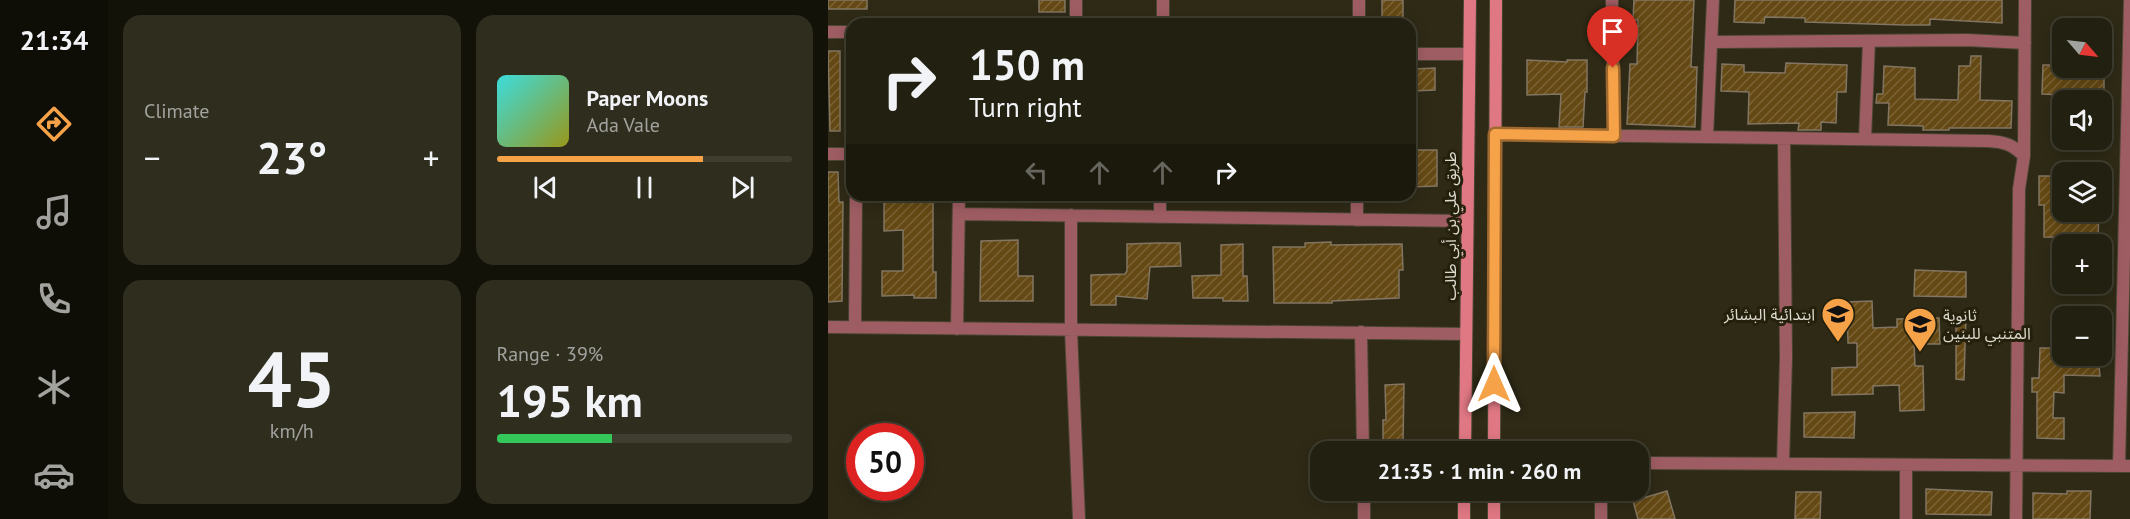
<!DOCTYPE html>
<html lang="en">
<head>
<meta charset="utf-8">
<style>
  :root { --surface:#222010; --page:#2e2d1e; --text:#f1f3f6; --muted:#a2a39f; --line:#3f3e30; --accent:#f6a248 }
  body { margin:0; font-family:"PT Sans","Noto Sans Arabic",sans-serif; background:var(--page); color:var(--text); height:100vh; display:flex; flex-direction:column; font-size:22px; white-space:nowrap }
  * { box-sizing:border-box; margin:0 }
  p { font-size:20px; color:var(--muted) }
  .icon { flex:none; width:33px; height:33px; fill:none; stroke:currentColor; stroke-width:2; stroke-linecap:round; stroke-linejoin:round }
  .map { position:relative; flex:1; overflow:hidden }
  .sheet { display:flex; flex-direction:column; gap:15px; padding:15px; background:#131209; width:720px }
  .sheet>* { flex:none }
  .top-card { position:absolute; left:18px; top:18px; width:570px; height:183px; border-radius:18px; box-shadow:0 3px 15px #0003,0 0 0 2px var(--line); background:#222010; color:var(--text); overflow:hidden }
  .needle { width:39px; rotate:118deg }
  .fabs { position:absolute; left:1224px; top:18px; display:grid; gap:12px }
  .fabs a { display:grid; place-items:center; width:60px; height:60px; border-radius:12px; background:var(--surface); box-shadow:0 3px 15px #0003,0 0 0 2px var(--line); font-size:30px }
  .speed { position:absolute; left:18px; top:423px; display:flex; gap:12px; font-size:30px; font-weight:700; text-align:center }
  .speed>* { display:grid; place-content:center; width:78px; height:78px; border-radius:50%; background:var(--surface); box-shadow:0 3px 15px #0003,0 0 0 2px var(--line); line-height:1 }
  .speed .limit { border:9px solid #d22; background:#fff; color:#111 }
  .pin { position:absolute; display:grid; place-items:center; width:51px; height:51px; color:#fff; margin:-62px -26px; border-radius:50% 50% 50% 0; rotate:-45deg; box-shadow:0 0 6px #0007 }
  .pin .icon { rotate:45deg }
  .me { position:absolute; width:66px; margin:-33px; rotate:0deg; stroke-linejoin:round; filter:drop-shadow(0 0 4px #0008) }
  .turn { display:flex; align-items:center; gap:21px; height:126px; padding:0 24px; font-size:27px }
  .turn .icon { width:78px; height:78px; stroke-width:2.5 }
  .turn b { display:block; font-size:42px; line-height:51px }
  .lanes { display:flex; align-items:center; height:57px; padding:0 24px; background:#0003; justify-content:center; gap:30px; direction:ltr }
  .lanes .off { opacity:.35 }
  .big { font-size:45px; font-weight:700; line-height:1.1 }
  .sheet .tile { flex:1; display:flex; flex-direction:column; justify-content:center; gap:9px; min-width:0; padding:0 21px; border-radius:18px; background:var(--page) }
  .sheet .dial { align-items:center; gap:0 }
  .dial b { font-size:78px; line-height:1 }
  .song { display:flex; align-items:center; gap:18px }
  .cover { width:72px; height:72px; border-radius:9px; background:linear-gradient(135deg,hsl(180 70% 55%),hsl(60 70% 35%)) }
  .played { height:6px; border-radius:3px; background:linear-gradient(90deg,var(--accent) 70%,var(--line) 70%) }
  .keys { display:flex; justify-content:space-around; direction:ltr }
  .heat { display:flex; justify-content:space-between; align-items:center; font-size:33px; direction:ltr }
  .charge { height:9px; border-radius:4px; background:linear-gradient(90deg,#34c759 39%,var(--line) 0) }
  .sheet .tiles { flex:1; display:grid; gap:15px; grid-template-columns:repeat(2,1fr) }
  .trip { position:absolute; left:482px; top:441px; width:339px; height:60px; border-radius:18px; background:var(--surface); box-shadow:0 3px 15px #0003,0 0 0 2px var(--line); font-weight:700; line-height:60px; text-align:center }
  main { display:flex; flex:1; min-height:0 }
  .menu { display:flex; flex-direction:column; width:108px; justify-content:space-around; align-items:center; background:#0e0d06; color:var(--muted) }
  .menu .icon { width:42px; height:42px }
  .menu .on { color:var(--accent) }
  .menu b { font-size:27px; color:var(--text) }
  .map>svg:first-child { display:block }
</style>
</head>
<body>
<main>
<nav class="menu">
<b>21:34</b>
<svg class="icon on" aria-label="directions" viewBox="0 0 24 24"><path d="M12 3l9 9-9 9-9-9zM9 14v-3h6M13 9l2 2-2 2"/></svg>
<svg class="icon" aria-label="music" viewBox="0 0 24 24"><path d="M9 18V5l10-2v13"/><circle cx="6" cy="18" r="3"/><circle cx="16" cy="16" r="3"/></svg>
<svg class="icon" aria-label="phone" viewBox="0 0 24 24"><path d="M5 4h4l2 5-3 2q2 4 5 5l2-3 5 2v4C11 20 4 13 5 4z"/></svg>
<svg class="icon" aria-label="climate" viewBox="0 0 24 24"><path d="M12 3v18M4 7l16 10M4 17L20 7"/></svg>
<svg class="icon" aria-label="car" viewBox="0 0 24 24"><path d="M5 17H2v-5l4-1 3-4h7l3 4 3 1v5h-3M9 17h6M6 11h13"/><circle cx="7" cy="17" r="2"/><circle cx="17" cy="17" r="2"/></svg>
</nav>
<section class="sheet">
<div class="tiles">
<div class="tile"><p>Climate</p>
<div class="heat"><a>−</a><b class="big">23°</b><a>+</a></div>
</div>
<div class="tile">
<div class="song"><i class="cover"></i><div><b>Paper Moons</b><p>Ada Vale</p></div></div>
<div class="played"></div>
<div class="keys"><svg class="icon" aria-label="previous" viewBox="0 0 24 24"><path d="M18 5L8 12l10 7zM5 5v14"/></svg><svg class="icon" aria-label="pause" viewBox="0 0 24 24"><path d="M8 5v14M16 5v14"/></svg><svg class="icon" aria-label="next" viewBox="0 0 24 24"><path d="M6 5l10 7-10 7zM19 5v14"/></svg></div>
</div>
<div class="tile dial"><b>45</b><p>km/h</p></div>
<div class="tile"><p>Range · 39%</p><b class="big">195 km</b><div class="charge"></div></div>
</div>
</section>
<div class="map">
<svg width="1302" height="519" viewBox="0 0 1302 519">
  <defs>
    <pattern id="building-hatch" width="6" height="6" patternUnits="userSpaceOnUse" patternTransform="scale(1.5)"><rect width="6" height="6" fill="#654914"/><path d="M-1 1l2-2M0 6l6-6M5 7l2-2" fill="none" stroke="#7b6335"/></pattern>
  </defs>
  <rect width="100%" height="100%" fill="#2e2a16"/>
  <path fill="url(#building-hatch)" stroke="#827561" stroke-width="1.5" d="M0,0H39V9H0Z
    M211,0H237V12H211Z
    M554,0H575V24H554Z
    M806,0H866L863,67H869L867,127L799,124L802,64H809L810,20H805Z
    M907,0H1174V23L1102,19V25H1077L977,22V18L937,17L936,23L906,22Z
    M0,51H12V131H2Z
    M1143,56H1153L1152,100L1184,101L1183,128H1121V130H1095V126L1060,125L1061,103H1048L1049,94H1055L1056,66L1087,68V99L1130,100L1131,66H1142Z
    M699,60L739,62V60H759V92H757L755,127H731L733,94L699,95Z
    M958,63L1019,65L1018,92H1009L1008,123L993,122V130H970L971,123L920,124L921,92L893,91L894,64L916,65V72L957,73Z
    M1215,65H1234V68H1276V97L1214,94Z
    M607,68V90L585,91V69Z
    M582,150H609V186L582,187Z
    M0,172H10L11,202H15L14,301L0,302Z
    M1211,176H1234V212H1271L1270,238L1216,237V205H1211Z
    M56,195H77V202L105,201V272H108V298H86V295L54,296V271H75V230L56,231Z
    M190,240V276H205V301H152L153,241Z
    M503,242V245L574,244L575,270H571V298L504,301V303H446L445,247H477V243Z
    M329,243H352L353,266L322,267L319,299L288,296V305H263V275L297,274L299,271V244Z
    M415,244V276H419L420,301H395V298H365L364,276L393,275V245Z
    M1087,270L1138,272V297L1086,296Z
    M1044,301L1045,328L1069,327V319L1111,318L1112,344H1086L1087,366H1095L1096,410L1072,411L1071,385L1045,386V394L1004,395V368L1029,367V343H1020L1019,302Z
    M1128,315H1138L1136,380L1128,379Z
    M1212,348H1234V356H1270L1272,376L1236,375V393L1226,392L1225,418H1236V439L1209,438V392H1204V378H1211Z
    M576,384L575,445L555,446V420H558L557,385Z
    M1027,412L1026,438L976,437V413Z
    M1098,489L1164,492L1163,515L1098,514Z
    M839,491L847,519H810L805,501Z
    M1239,491H1263L1262,519H1205V493L1239,494Z
    M968,492H993L992,519H967Z"/>
  <g fill="none" stroke-linecap="round" stroke-linejoin="round">
    <g stroke="#4a4633" stroke-width="14">
      <path id="minor" d="M248,0V24
        M784,0L786,136
        M335,24V0
        M531,24V0
        M0,32H24
        M883,42L1139,40L1197,43
        M582,54H641
        M667,134L1160,141C1176,142 1184,144 1196,156L1191,189L1188,519
        M879,137L885,0
        M1037,139L1041,41
        M0,154H24
        M1196,156L1197,0
        M131,214L638,221
        M243,215V330L251,519
        M332,217V195
        M529,220V195
        M0,327L637,334
        M27,327L28,195
        M129,329L131,195
        M533,332L535,452
        M810,463L1302,466
        M955,464L958,358L956,138
        M1291,466L1302,0
        M536,490V519
        M773,519V490
        M1078,519V465"/>
    </g>
    <g stroke="#4a4633" stroke-width="14">
      <path id="secondary" d="M637,452L642,0
        M666,452L668,0
        M636,519V490
        M666,519V490"/>
    </g>
    <use href="#minor" stroke="#9e5d63" stroke-width="12"/>
    <use href="#secondary" stroke="#e07883" stroke-width="12"/>
  </g>
  <g fill="none" stroke-linecap="round" stroke-linejoin="round">
    <g stroke="#a0692f" stroke-width="15">
      <path id="route" d="M666,384L667,134L786,136L785,68"/>
    </g>
    <use href="#route" stroke="#f6a248" stroke-width="10"/>
  </g>
  <defs>
    <g id="school-pin" transform="scale(1.725)"><path d="M0 17L-7.5 6A9.5 9.5 0 1 1 7.5 6Z" fill="#f6a248" stroke="#24200c"/><path d="M0-5L7-2L0 1L-7-2ZM-4 1L0 2.5L4 1V4Q0 6-4 4Z" fill="#111"/></g>
  </defs>
  <g fill-rule="evenodd">
    <use href="#school-pin" x="1010" y="314"/>
    <use href="#school-pin" x="1092" y="324"/>
  </g>
  <g text-anchor="middle" dominant-baseline="central" stroke-width="6" stroke-linejoin="round" paint-order="stroke">
    <g font-size="16" fill="#dddace" stroke="#24200c">
      <text transform="translate(622 226) rotate(-90)">طريق علي بن أبي طالب</text>
    </g>
    <g font-size="16" fill="#dddace" stroke="#24200c" text-anchor="end">
      <text x="987" y="314">ابتدائية البشائر</text>
      <text x="1115" y="315" text-anchor="start">ثانوية<tspan x="1115" dy="18">المتنبي للبنين</tspan></text>
    </g>
  </g>
</svg>
<div class="fabs">
<a><svg class="needle" viewBox="-14 -14 28 28"><path d="M0-13l5 13h-10z" fill="#e53935"/><path d="M0 13l5-13h-10z" fill="#a2a39f"/></svg></a>
<a><svg class="icon" aria-label="sound" viewBox="0 0 24 24"><path d="M4 9h4l5-4v14l-5-4H4zM17 9q2 3 0 6"/></svg></a>
<a><svg class="icon" aria-label="layers" viewBox="0 0 24 24"><path d="M12 4l9 5-9 5-9-5zM3 14l9 5 9-5"/></svg></a>
<a>+</a>
<a>−</a>
</div>
<div class="speed"><div class="limit">50</div></div>
<div class="pin" style="left:785px;top:68px;background:#d93025"><svg class="icon" aria-label="arrive" viewBox="0 0 24 24"><path d="M6 21V4h12l-3 4 3 4H6"/></svg></div>
<svg class="me" style="left:666px;top:384px" viewBox="-20 -20 40 40"><path d="M0-17L14 15 0 8-14 15z" fill="#f6a248" stroke="#fff" stroke-width="4"/></svg>
<div class="trip">21:35 · 1 min · 260 m</div>
<div class="top-card">
<div class="turn"><svg class="icon" aria-label="right" viewBox="0 0 24 24"><path d="M7 20v-9h11M14 6l5 5-5 5"/></svg><div><b>150 m</b>Turn right</div></div>
<div class="lanes"><svg class="icon off" aria-label="left" viewBox="0 0 24 24"><path d="M17 20v-9H6M10 6l-5 5 5 5"/></svg><svg class="icon off" aria-label="ahead" viewBox="0 0 24 24"><path d="M12 20V5M6 11l6-6 6 6"/></svg><svg class="icon off" aria-label="ahead" viewBox="0 0 24 24"><path d="M12 20V5M6 11l6-6 6 6"/></svg><svg class="icon" aria-label="right" viewBox="0 0 24 24"><path d="M7 20v-9h11M14 6l5 5-5 5"/></svg></div>
</div>
</div>
</main>
</body>
</html>
